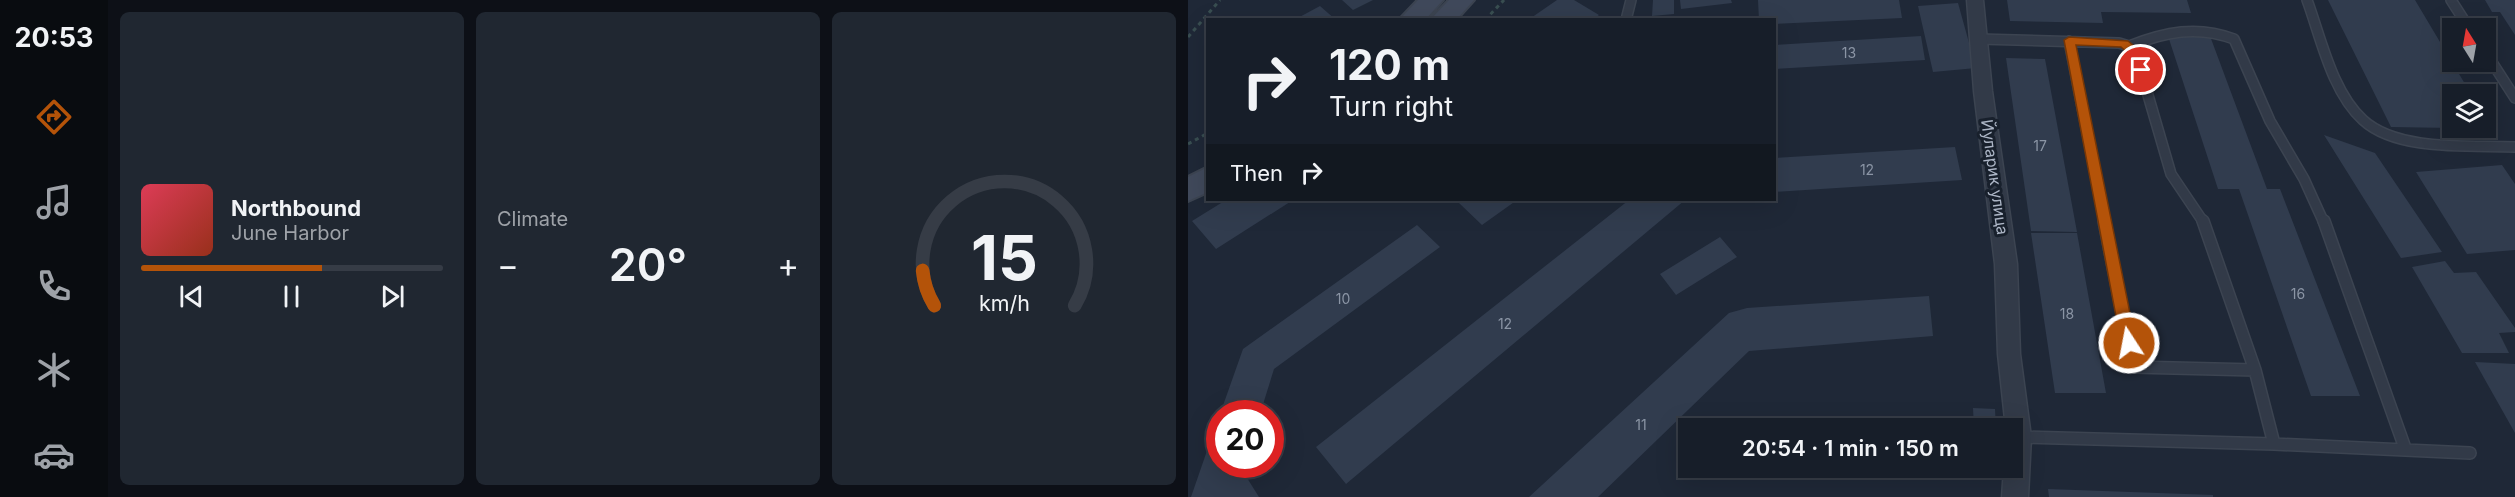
<!DOCTYPE html>
<html lang="en">
<head>
<meta charset="utf-8">
<style>
  :root { --surface:#171e29; --page:#202731; --text:#f1f3f6; --muted:#9ea2a8; --line:#363c46; --accent:#b45309 }
  body { margin:0; font-family:Inter,sans-serif; background:var(--page); color:var(--text); height:100vh; display:flex; flex-direction:column; font-size:22px; white-space:nowrap }
  * { box-sizing:border-box; margin:0 }
  p { font-size:20px; color:var(--muted) }
  .icon { flex:none; width:33px; height:33px; fill:none; stroke:currentColor; stroke-width:2; stroke-linecap:round; stroke-linejoin:round }
  .map { position:relative; flex:1; overflow:hidden }
  .drawer { display:flex; flex-direction:column; gap:12px; padding:12px; background:#0d1017; width:1080px }
  .drawer>* { flex:none }
  .top-card { position:absolute; left:18px; top:18px; width:570px; height:183px; border-radius:0px; box-shadow:0 6px 24px #0002,0 0 0 2px var(--line); background:#171e29; color:var(--text); overflow:hidden }
  .needle { width:39px; rotate:349deg }
  .controls { position:absolute; left:1254px; top:18px; display:grid; gap:12px }
  .controls a { display:grid; place-items:center; width:54px; height:54px; border-radius:0px; background:var(--surface); box-shadow:0 6px 24px #0002,0 0 0 2px var(--line); font-size:30px }
  .speed { position:absolute; left:18px; top:400px; display:flex; gap:12px; font-size:30px; font-weight:700; text-align:center }
  .speed>* { display:grid; place-content:center; width:78px; height:78px; border-radius:50%; background:var(--surface); box-shadow:0 6px 24px #0002,0 0 0 2px var(--line); line-height:1 }
  .speed .limit { border:9px solid #d22; background:#fff; color:#111 }
  .pin { position:absolute; display:grid; place-items:center; width:51px; height:51px; color:#fff; margin:-26px; border:3px solid #fff; border-radius:50%; box-shadow:0 2px 6px #0007 }
  .me { position:absolute; width:66px; margin:-33px; rotate:349deg; stroke-linejoin:round; filter:drop-shadow(0 0 4px #0008) }
  .turn { display:flex; align-items:center; gap:21px; height:126px; padding:0 24px; font-size:27px }
  .turn .icon { width:78px; height:78px; stroke-width:2.5 }
  .turn b { display:block; font-size:42px; line-height:51px }
  .then { display:flex; align-items:center; height:57px; padding:0 24px; background:#0003; gap:12px; font-size:22px }
  .big { font-size:45px; font-weight:600; line-height:1.1 }
  .drawer .widget { flex:1; display:flex; flex-direction:column; justify-content:center; gap:9px; min-width:0; padding:0 21px; border-radius:9px; background:var(--page) }
  .drawer .dial { align-items:center; gap:0 }
  .dial svg { height:156px; overflow:visible; fill:none; stroke:var(--line); stroke-width:7; stroke-linecap:round; text-anchor:middle }
  .dial text { fill:var(--text); stroke:none }
  .song { display:flex; align-items:center; gap:18px }
  .cover { width:72px; height:72px; border-radius:9px; background:linear-gradient(135deg,hsl(350 70% 55%),hsl(10 70% 35%)) }
  .played { height:6px; border-radius:3px; background:linear-gradient(90deg,var(--accent) 60%,var(--line) 60%) }
  .keys { display:flex; justify-content:space-around; direction:ltr }
  .heat { display:flex; justify-content:space-between; align-items:center; font-size:33px; direction:ltr }
  .drawer .tiles { flex:1; display:grid; gap:12px; grid-template-columns:repeat(3,1fr) }
  .trip { position:absolute; left:490px; top:418px; width:345px; height:60px; border-radius:0px; background:var(--surface); box-shadow:0 6px 24px #0002,0 0 0 2px var(--line); font-weight:600; line-height:60px; text-align:center }
  main { display:flex; flex:1; min-height:0 }
  .dock { display:flex; flex-direction:column; width:108px; justify-content:space-around; align-items:center; background:#090c10; color:var(--muted) }
  .dock .icon { width:42px; height:42px }
  .dock .selected { color:var(--accent) }
  .dock b { font-size:27px; color:var(--text) }
  .map>svg:first-child { display:block }
</style>
</head>
<body>
<main>
<nav class="dock">
<b>20:53</b>
<svg class="icon selected" aria-label="directions" viewBox="0 0 24 24"><path d="M12 3l9 9-9 9-9-9zM9 14v-3h6M13 9l2 2-2 2"/></svg>
<svg class="icon" aria-label="music" viewBox="0 0 24 24"><path d="M9 18V5l10-2v13"/><circle cx="6" cy="18" r="3"/><circle cx="16" cy="16" r="3"/></svg>
<svg class="icon" aria-label="phone" viewBox="0 0 24 24"><path d="M5 4h4l2 5-3 2q2 4 5 5l2-3 5 2v4C11 20 4 13 5 4z"/></svg>
<svg class="icon" aria-label="climate" viewBox="0 0 24 24"><path d="M12 3v18M4 7l16 10M4 17L20 7"/></svg>
<svg class="icon" aria-label="car" viewBox="0 0 24 24"><path d="M5 17H2v-5l4-1 3-4h7l3 4 3 1v5h-3M9 17h6M6 11h13"/><circle cx="7" cy="17" r="2"/><circle cx="17" cy="17" r="2"/></svg>
</nav>
<section class="drawer">
<div class="tiles">
<div class="widget">
<div class="song"><i class="cover"></i><div><b>Northbound</b><p>June Harbor</p></div></div>
<div class="played"></div>
<div class="keys"><svg class="icon" aria-label="previous" viewBox="0 0 24 24"><path d="M18 5L8 12l10 7zM5 5v14"/></svg><svg class="icon" aria-label="pause" viewBox="0 0 24 24"><path d="M8 5v14M16 5v14"/></svg><svg class="icon" aria-label="next" viewBox="0 0 24 24"><path d="M6 5l10 7-10 7zM19 5v14"/></svg></div>
</div>
<div class="widget"><p>Climate</p>
<div class="heat"><a>−</a><b class="big">20°</b><a>+</a></div>
</div>
<div class="widget dial"><svg viewBox="0 0 100 80">
<path d="M14 69A42 42 0 1 1 86 69"/>
<path d="M14 69A42 42 0 0 1 8 51" stroke="#b45309"/>
<text x="50" y="56" font-size="32" font-weight="700">15</text>
<text x="50" y="72" font-size="11">km/h</text>
</svg></div>
</div>
</section>
<div class="map">
<svg width="1327" height="497" viewBox="0 0 1327 497">
  <rect width="100%" height="100%" fill="#1f2837"/>
  <path fill="#313c4e" d="M154,0H185L165,10Z
    M369,0H386L411,15L405,20H340Z
    M465,0H486V14L464,16Z
    M492,0H543L544,3L493,9Z
    M570,0H711L714,18L586,24V20H571Z
    M819,0H999L1003,13L913,12L915,23L822,21Z
    M1140,0H1227L1283,94H1264V128L1203,127Z
    M1297,0H1327V35L1312,12H1304Z
    M770,3L788,68L745,72L730,6Z
    M132,6L148,20H106Z
    M733,36L737,60L586,69V45Z
    M980,36H1022L1079,189H1092L1172,396H1123L1051,189H1030Z
    M818,58L857,59L889,232L843,231Z
    M1136,135L1187,153L1254,252L1213,258Z
    M767,147L774,180L586,192V158Z
    M1314,165L1327,184V250L1279,254L1228,172Z
    M38,200H105L28,249L4,221Z
    M275,200H329L294,225L271,203Z
    M441,200H497L158,484L128,447Z
    M229,225L252,247L86,369L72,414H32L55,349Z
    M843,233H889L918,393H867Z
    M532,237L549,257L488,295L472,274Z
    M1257,261L1266,273L1288,272L1327,328V332L1311,333L1321,353H1274L1224,267Z
    M741,296L745,336L561,351L410,497H341L541,313L559,308Z
    M1287,362L1327,364V433Z
    M785,408L807,409L808,429H786Z
    M31,416L32,465H56L54,470L71,497H3Z
    M788,468H811L812,480L788,479Z
    M860,489L1025,495V497H861Z"/>
  <g fill="none" stroke-linecap="round" stroke-linejoin="round">
    <g stroke="#3c4451" stroke-width="12">
      <path id="lane-far1" d="M1119,0C1133,38 1144,92 1175,120C1210,152 1283,145 1327,147
        M1263,0L1281,28
        M438,20L443,0
        M791,39L931,43L941,46L948,54L983,174L1016,223
        M881,41L917,223
        M941,46C977,32 1009,25 1046,39L1082,121L1116,179L1136,223
        M1298,53L1327,98"/>
    </g>
    <g stroke="#3c4451" stroke-width="14">
      <path id="lane" d="M916,221L945,367L1067,370
        M1136,221L1217,448
        M831,437L1086,444L1067,370L1015,221
        M1086,444L1282,453"/>
    </g>
    <g stroke="#3c4451" stroke-width="3">
      <path id="street" d="M779,0H795L804,91L829,264L832,354L843,437L840,497H814L816,468H825V429H818L810,354L807,264L786,91Z"/>
    </g>
    <g stroke="#3c4451" stroke-width="4">
      <path id="secondary" d="M230,0H255L237,20H211Z
        M261,0H286L268,20H242Z
        M20,167V192L0,201V177Z"/>
    </g>
    <path stroke="#394e51" stroke-width="3" stroke-dasharray="4 4" stroke-linecap="butt" d="M297,20L316,0
      M0,37L32,0
      M0,144L20,133"/>
    <use href="#lane-far1" stroke="#323a48" stroke-width="9"/>
    <use href="#lane" stroke="#323a48" stroke-width="11"/>
    <use href="#street" fill="#323a48" fill-rule="evenodd"/>
    <use href="#secondary" fill="#40495b" fill-rule="evenodd"/>
  </g>
  <path fill="#b45309" stroke="#753606" stroke-width="1.5" d="M881,37L940,41L952,51L958,70L957,73H949L943,56L933,47L888,45L948,343L941,350L933,343L876,40Z"/>
  <g text-anchor="middle" dominant-baseline="central" stroke-width="6" stroke-linejoin="round" paint-order="stroke">
    <g font-size="14" fill="#8b95a5">
      <text x="661" y="52">13</text>
      <text x="852" y="145">17</text>
      <text x="679" y="169">12</text>
      <text x="1110" y="293">16</text>
      <text x="155" y="298">10</text>
      <text x="879" y="313">18</text>
      <text x="317" y="323">12</text>
      <text x="453" y="424">11</text>
    </g>
    <g font-size="16" fill="#acb5c5" stroke="#18202c">
      <text transform="translate(807 177) rotate(82)">Йуларик улица</text>
    </g>
  </g>
</svg>
<div class="controls">
<a><svg class="needle" viewBox="-14 -14 28 28"><path d="M0-13l5 13h-10z" fill="#e53935"/><path d="M0 13l5-13h-10z" fill="#9ea2a8"/></svg></a>
<a><svg class="icon" aria-label="layers" viewBox="0 0 24 24"><path d="M12 4l9 5-9 5-9-5zM3 14l9 5 9-5"/></svg></a>
</div>
<div class="speed"><div class="limit">20</div></div>
<div class="pin" style="left:953px;top:70px;background:#d93025"><svg class="icon" aria-label="arrive" viewBox="0 0 24 24"><path d="M6 21V4h12l-3 4 3 4H6"/></svg></div>
<svg class="me" style="left:941px;top:343px" viewBox="-20 -20 40 40"><circle r="17" fill="#b45309" stroke="#fff" stroke-width="3"/><path d="M0-11L8 9 0 5-8 9z" fill="#fff"/></svg>
<div class="trip">20:54 · 1 min · 150 m</div>
<div class="top-card">
<div class="turn"><svg class="icon" aria-label="right" viewBox="0 0 24 24"><path d="M7 20v-9h11M14 6l5 5-5 5"/></svg><div><b>120 m</b>Turn right</div></div>
<div class="then">Then<svg class="icon" aria-label="right" viewBox="0 0 24 24"><path d="M7 20v-9h11M14 6l5 5-5 5"/></svg></div>
</div>
</div>
</main>
</body>
</html>
